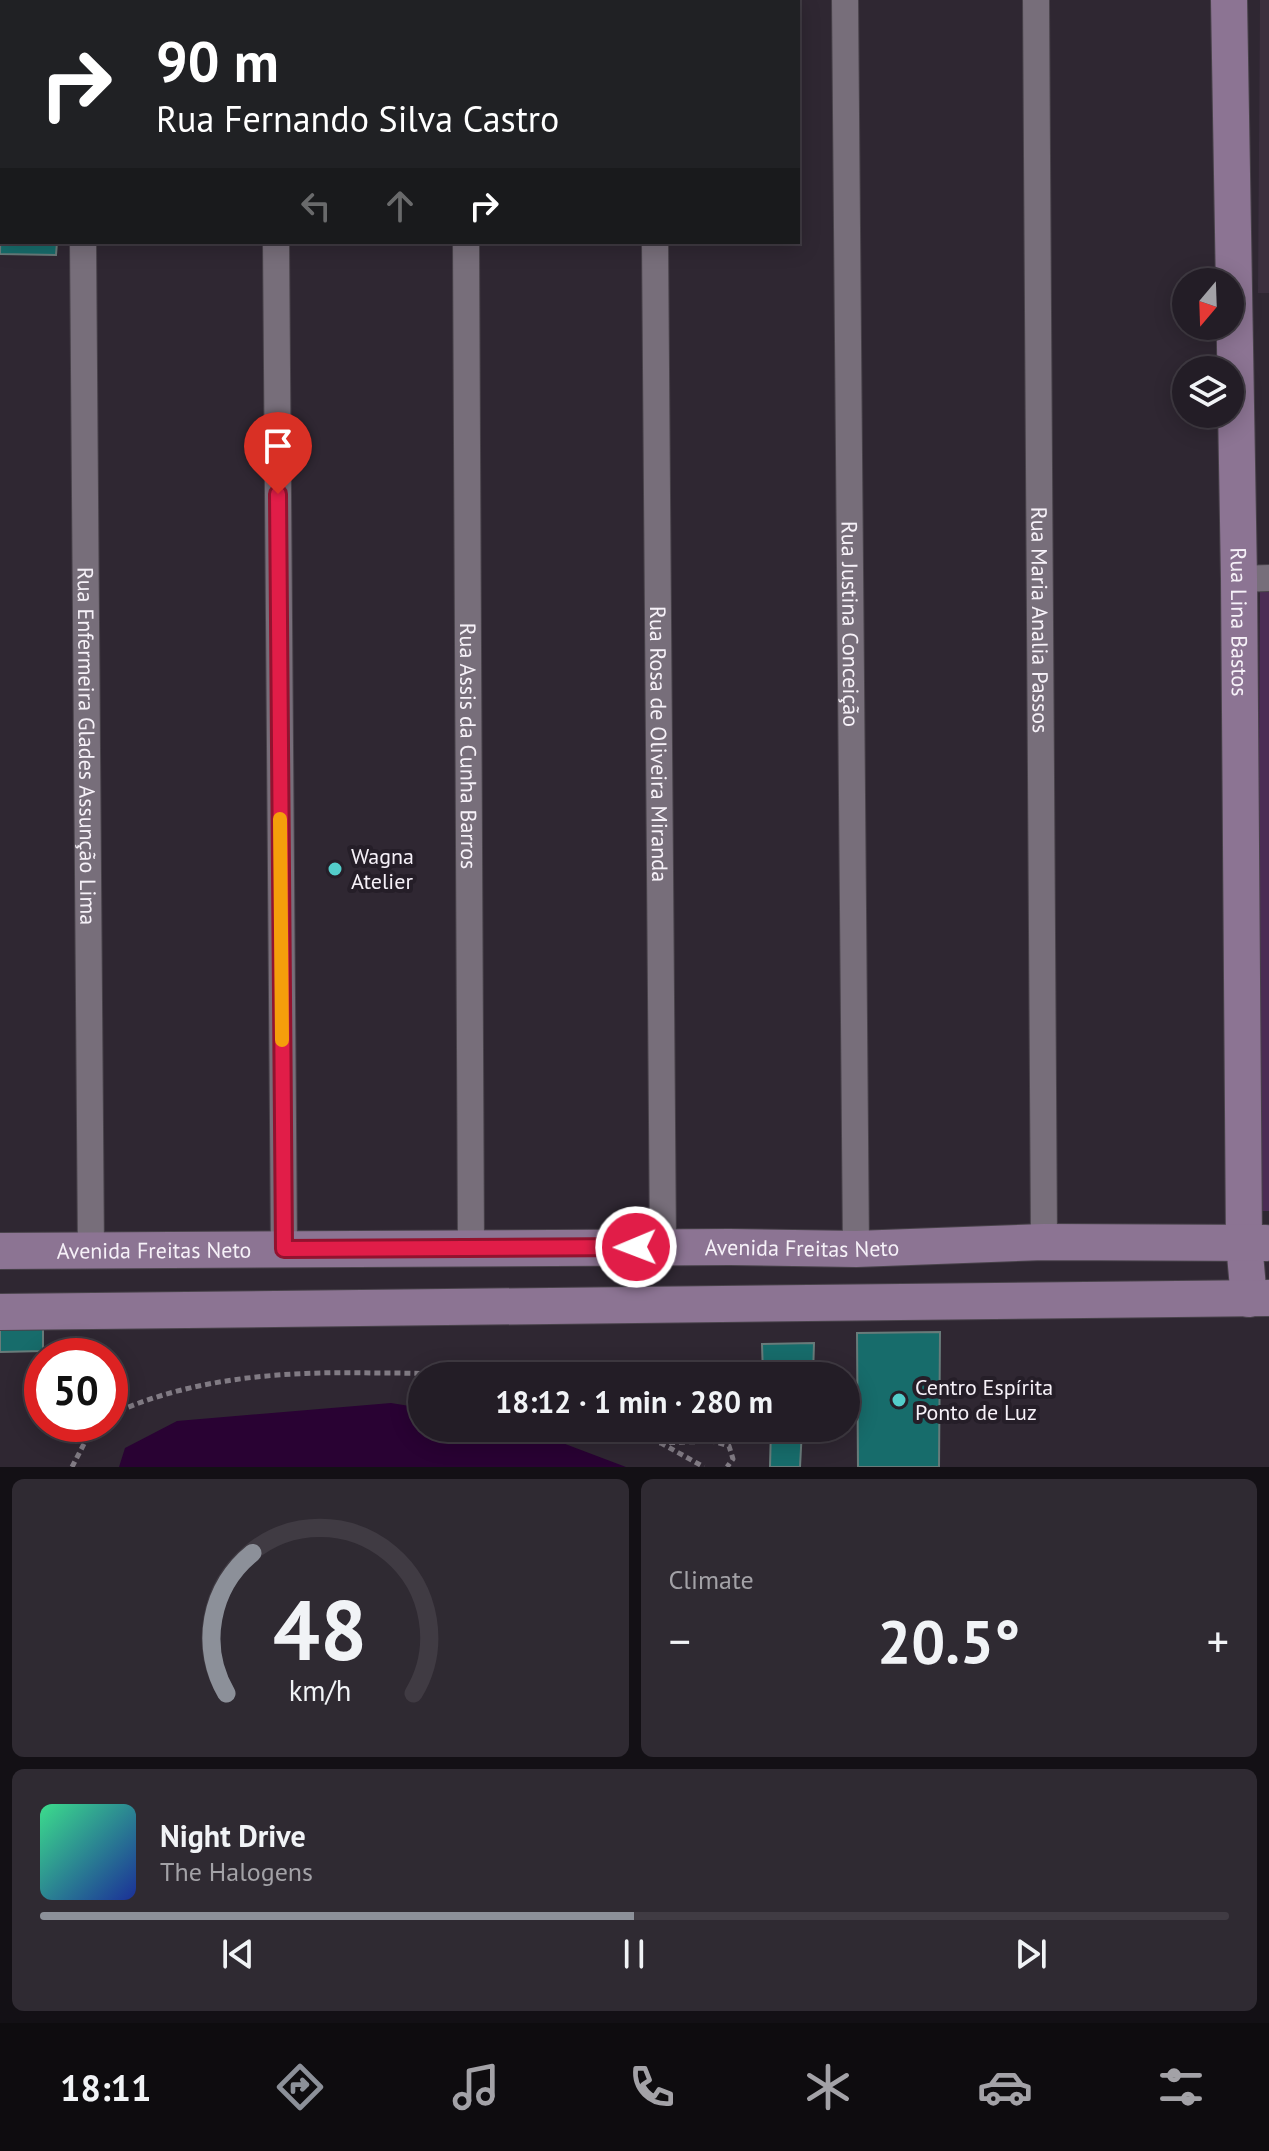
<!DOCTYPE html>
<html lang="en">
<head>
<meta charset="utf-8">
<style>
  :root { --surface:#231d26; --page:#2f2a32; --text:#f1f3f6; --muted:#a3a2a7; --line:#403b43; --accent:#8c9099 }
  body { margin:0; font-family:"PT Sans",sans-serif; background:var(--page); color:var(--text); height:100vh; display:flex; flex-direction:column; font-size:30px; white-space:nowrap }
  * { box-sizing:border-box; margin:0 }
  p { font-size:26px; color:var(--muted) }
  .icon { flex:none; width:44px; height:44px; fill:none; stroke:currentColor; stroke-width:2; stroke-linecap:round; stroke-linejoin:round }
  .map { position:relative; height:1467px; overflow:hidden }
  .side { display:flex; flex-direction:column; gap:12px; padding:12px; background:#131015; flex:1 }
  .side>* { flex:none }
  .guide { position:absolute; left:0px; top:0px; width:800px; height:244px; box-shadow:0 4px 20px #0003,0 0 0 2px var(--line); background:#202124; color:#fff; overflow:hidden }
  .needle { width:52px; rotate:199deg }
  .buttons { position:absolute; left:1172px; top:268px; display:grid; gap:16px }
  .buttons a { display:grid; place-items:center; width:72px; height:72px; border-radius:50%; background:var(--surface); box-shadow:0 4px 20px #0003,0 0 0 2px var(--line); font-size:40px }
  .speed { position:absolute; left:24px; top:1338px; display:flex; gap:16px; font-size:40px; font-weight:700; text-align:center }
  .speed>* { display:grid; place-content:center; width:104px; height:104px; border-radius:50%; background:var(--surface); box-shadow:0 4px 20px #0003,0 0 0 2px var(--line); line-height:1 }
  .speed .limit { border:12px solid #d22; background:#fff; color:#111 }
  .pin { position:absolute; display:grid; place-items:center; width:68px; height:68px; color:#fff; margin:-82px -34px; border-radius:50% 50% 50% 0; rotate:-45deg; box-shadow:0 0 8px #0007 }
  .pin .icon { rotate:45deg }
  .me { position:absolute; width:88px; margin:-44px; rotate:269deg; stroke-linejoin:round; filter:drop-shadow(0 0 6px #0008) }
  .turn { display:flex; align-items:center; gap:28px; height:168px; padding:0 24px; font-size:36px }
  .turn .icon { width:104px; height:104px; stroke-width:2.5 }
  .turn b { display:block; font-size:56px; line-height:68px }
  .lanes { display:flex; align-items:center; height:76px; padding:0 24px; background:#0003; justify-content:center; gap:40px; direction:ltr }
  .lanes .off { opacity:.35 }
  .big { font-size:60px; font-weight:600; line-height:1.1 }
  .side .widget { flex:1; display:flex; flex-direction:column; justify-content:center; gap:12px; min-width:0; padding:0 28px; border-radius:12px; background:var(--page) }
  .side .dial { align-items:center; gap:0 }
  .dial svg { height:208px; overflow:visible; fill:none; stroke:var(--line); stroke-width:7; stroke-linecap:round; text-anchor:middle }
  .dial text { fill:var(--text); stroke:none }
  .song { display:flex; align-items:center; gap:24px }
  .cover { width:96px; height:96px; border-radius:12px; background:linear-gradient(135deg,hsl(150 70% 55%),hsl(230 70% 35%)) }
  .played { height:8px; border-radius:4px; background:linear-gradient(90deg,var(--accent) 50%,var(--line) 50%) }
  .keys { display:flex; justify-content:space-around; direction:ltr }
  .heat { display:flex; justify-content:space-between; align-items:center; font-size:44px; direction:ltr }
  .side .tiles { flex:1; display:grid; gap:12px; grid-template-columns:1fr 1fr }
  .widget:last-child { grid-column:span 2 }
  .trip { position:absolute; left:408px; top:1362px; width:452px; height:80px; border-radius:40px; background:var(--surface); box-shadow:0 4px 20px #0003,0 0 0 2px var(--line); font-weight:600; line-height:80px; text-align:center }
  .dock { display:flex; height:128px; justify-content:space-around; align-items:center; background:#0e0c0f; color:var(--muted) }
  .dock .icon { width:56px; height:56px }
  .dock .current { color:var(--accent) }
  .dock b { font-size:36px; color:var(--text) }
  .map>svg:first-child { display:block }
</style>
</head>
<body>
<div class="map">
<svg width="1269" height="1467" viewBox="0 0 1269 1467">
  <rect width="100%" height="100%" fill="#2f2732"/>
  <path fill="#3b2f3e" d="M1260,0H1269V293H1258Z"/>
  <path fill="#4b2c54" d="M1260,589H1269V1211H1256Z"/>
  <path fill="#290233" d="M391,1403L422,1408V1428H523L626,1467H119L125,1448L177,1421Z"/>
  <path fill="#176c6b" stroke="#687b7a" stroke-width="2" d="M2,138V242H57L56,255L0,254Z
    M43,1326V1351L0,1352V1327Z
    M940,1332L939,1467H858L857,1333Z
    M814,1343L813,1376H763L762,1344Z
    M771,1428H812L802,1429L800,1467H770Z"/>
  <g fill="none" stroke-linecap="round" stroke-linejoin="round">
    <g stroke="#48424a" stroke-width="28">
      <g id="street">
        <path d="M8,0L9,2"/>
        <path d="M209,0V2"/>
        <path d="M402,0V2"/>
        <path d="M465,0V2"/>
        <path d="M652,0V2"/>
        <path id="s1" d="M845,0L856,1249"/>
        <path id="s2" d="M1036,0L1044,1242"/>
        <path id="s3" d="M83,242L91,1252"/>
        <path d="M276,242L284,1249"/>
        <path id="s4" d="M466,242L471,1249"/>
        <path id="s5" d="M655,242L663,1247"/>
        <path d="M1239,579L1269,578"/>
      </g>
    </g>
    <g stroke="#48424a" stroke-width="38">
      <g id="secondary">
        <path id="s6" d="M1229,0L1239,579L1244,1243L1249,1299"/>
        <path d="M423,2L433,0"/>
        <path d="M0,107L2,106"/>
        <path id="s7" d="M0,1251L730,1247L856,1249L1044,1242L1266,1243"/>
        <path d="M0,1312L1269,1298"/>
      </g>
    </g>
    <path stroke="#817b84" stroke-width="5" stroke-dasharray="6 4" stroke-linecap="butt" d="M110,1415C192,1377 285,1371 375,1373C402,1373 428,1373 455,1376
      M634,1428L704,1467
      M659,1443L712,1441L729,1446L733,1459L727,1467
      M72,1467L86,1440L99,1424"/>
    <use href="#street" stroke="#776e7a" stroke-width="26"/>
    <use href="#secondary" stroke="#8c7493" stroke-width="36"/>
  </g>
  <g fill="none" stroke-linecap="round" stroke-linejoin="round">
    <g stroke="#92132f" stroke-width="20">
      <path id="route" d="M278,494L284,1249L636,1247"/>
    </g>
    <use href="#route" stroke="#e11d48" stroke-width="14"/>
    <path stroke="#f59e0b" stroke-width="14" d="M280,819L282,1040"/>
  </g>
  <g fill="#53cdca" stroke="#251e28" stroke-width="3">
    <circle cx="335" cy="869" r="8"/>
    <circle cx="899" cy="1400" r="8"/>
  </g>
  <g text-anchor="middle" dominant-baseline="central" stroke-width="8" stroke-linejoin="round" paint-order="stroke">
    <g font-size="22" fill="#f6f1f8" stroke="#251e28">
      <text stroke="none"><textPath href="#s2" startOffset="620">Rua Maria Analia Passos</textPath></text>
      <text stroke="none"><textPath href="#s6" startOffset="622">Rua Lina Bastos</textPath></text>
      <text stroke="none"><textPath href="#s1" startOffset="624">Rua Justina Conceição</textPath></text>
      <text stroke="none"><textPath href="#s5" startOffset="502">Rua Rosa de Oliveira Miranda</textPath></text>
      <text stroke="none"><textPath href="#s4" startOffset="504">Rua Assis da Cunha Barros</textPath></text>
      <text stroke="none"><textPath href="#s3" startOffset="504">Rua Enfermeira Glades Assunção Lima</textPath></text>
      <text stroke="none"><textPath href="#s7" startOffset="802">Avenida Freitas Neto</textPath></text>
      <text stroke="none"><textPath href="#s7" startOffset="154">Avenida Freitas Neto</textPath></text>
    </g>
    <g font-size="22" fill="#f6f1f8" stroke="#251e28" text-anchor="start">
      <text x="351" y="856">Wagna<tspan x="351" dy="25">Atelier</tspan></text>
      <text x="915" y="1387">Centro Espírita<tspan x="915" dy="25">Ponto de Luz</tspan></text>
    </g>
  </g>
</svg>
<div class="buttons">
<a><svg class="needle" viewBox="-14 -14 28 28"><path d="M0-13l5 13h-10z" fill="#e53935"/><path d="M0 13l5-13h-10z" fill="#a3a2a7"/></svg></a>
<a><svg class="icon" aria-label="layers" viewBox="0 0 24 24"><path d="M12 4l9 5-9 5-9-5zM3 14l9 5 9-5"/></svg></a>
</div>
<div class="speed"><div class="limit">50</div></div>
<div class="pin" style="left:278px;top:494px;background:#d93025"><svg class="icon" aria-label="arrive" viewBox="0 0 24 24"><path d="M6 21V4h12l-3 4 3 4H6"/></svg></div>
<svg class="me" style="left:636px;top:1247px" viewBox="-20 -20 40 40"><circle r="17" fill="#e11d48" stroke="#fff" stroke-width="3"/><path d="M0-11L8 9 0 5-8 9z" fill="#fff"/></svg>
<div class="trip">18:12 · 1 min · 280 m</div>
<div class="guide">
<div class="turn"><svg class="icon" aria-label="right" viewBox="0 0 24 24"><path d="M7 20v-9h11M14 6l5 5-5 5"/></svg><div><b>90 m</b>Rua Fernando Silva Castro</div></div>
<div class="lanes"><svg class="icon off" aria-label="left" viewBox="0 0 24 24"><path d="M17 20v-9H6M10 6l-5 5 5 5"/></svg><svg class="icon off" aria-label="ahead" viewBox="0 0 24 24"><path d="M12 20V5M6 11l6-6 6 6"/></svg><svg class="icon" aria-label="right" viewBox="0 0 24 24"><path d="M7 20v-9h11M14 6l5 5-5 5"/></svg></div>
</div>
</div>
<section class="side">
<div class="tiles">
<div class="widget dial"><svg viewBox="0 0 100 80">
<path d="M14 69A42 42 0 1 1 86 69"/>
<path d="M14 69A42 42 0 0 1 24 15" stroke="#8c9099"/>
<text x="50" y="56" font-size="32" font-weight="700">48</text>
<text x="50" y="72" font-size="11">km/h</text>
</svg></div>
<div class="widget"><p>Climate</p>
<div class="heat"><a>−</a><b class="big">20.5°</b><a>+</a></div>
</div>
<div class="widget">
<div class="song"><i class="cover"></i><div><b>Night Drive</b><p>The Halogens</p></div></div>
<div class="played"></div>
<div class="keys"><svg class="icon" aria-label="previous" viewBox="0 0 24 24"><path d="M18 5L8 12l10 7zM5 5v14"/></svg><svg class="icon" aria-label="pause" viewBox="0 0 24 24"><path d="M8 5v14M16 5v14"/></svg><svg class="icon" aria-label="next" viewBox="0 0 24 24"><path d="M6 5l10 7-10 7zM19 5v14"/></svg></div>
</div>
</div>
</section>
<nav class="dock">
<b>18:11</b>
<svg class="icon current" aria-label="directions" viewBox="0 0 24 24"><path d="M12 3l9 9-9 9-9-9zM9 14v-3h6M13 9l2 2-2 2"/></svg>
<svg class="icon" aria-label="music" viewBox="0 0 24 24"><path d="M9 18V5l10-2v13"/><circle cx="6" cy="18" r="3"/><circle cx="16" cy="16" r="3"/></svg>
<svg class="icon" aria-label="phone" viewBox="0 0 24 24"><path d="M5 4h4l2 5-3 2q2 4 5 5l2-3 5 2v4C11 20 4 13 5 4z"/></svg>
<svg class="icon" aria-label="climate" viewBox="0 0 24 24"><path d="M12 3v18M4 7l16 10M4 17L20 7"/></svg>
<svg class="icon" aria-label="car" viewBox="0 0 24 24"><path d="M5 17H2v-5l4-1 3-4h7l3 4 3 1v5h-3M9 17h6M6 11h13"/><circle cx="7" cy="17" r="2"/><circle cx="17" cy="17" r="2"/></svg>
<svg class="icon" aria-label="filters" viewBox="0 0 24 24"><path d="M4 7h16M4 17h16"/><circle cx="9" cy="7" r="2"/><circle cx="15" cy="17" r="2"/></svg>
</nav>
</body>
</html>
